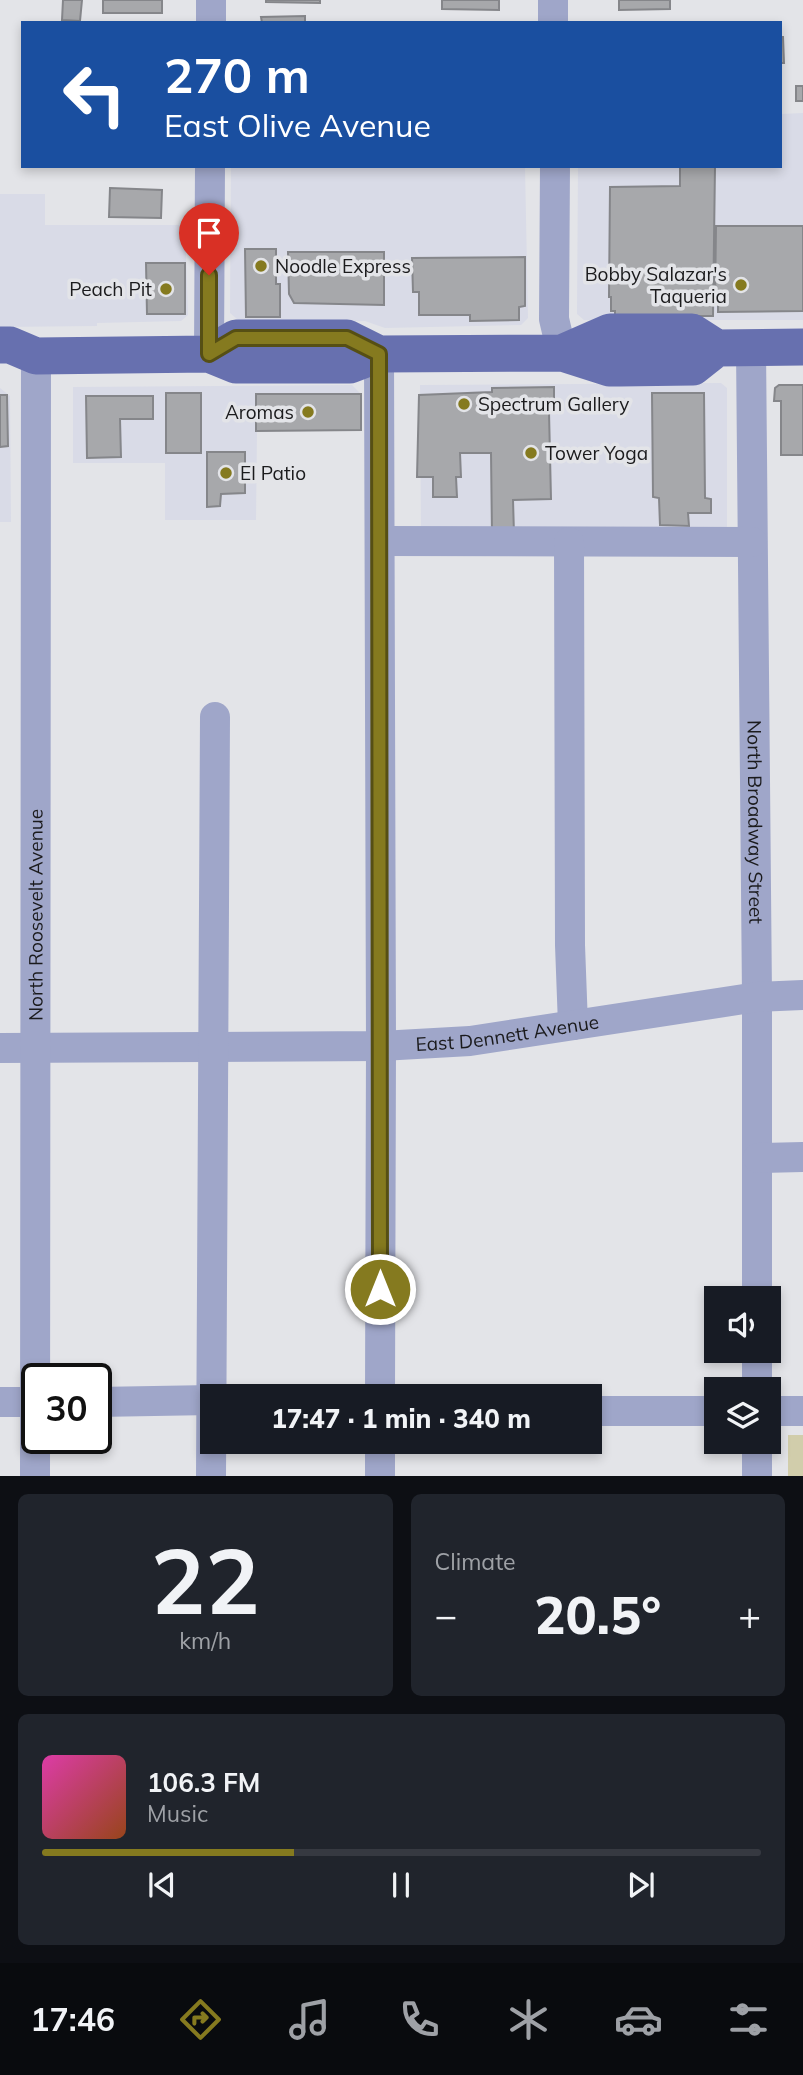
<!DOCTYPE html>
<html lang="en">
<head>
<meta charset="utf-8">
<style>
  :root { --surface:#171b24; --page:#20242c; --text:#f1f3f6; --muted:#9ea1a6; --line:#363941; --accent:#857a1f }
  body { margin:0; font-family:Mulish,sans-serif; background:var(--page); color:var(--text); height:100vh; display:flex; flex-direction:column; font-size:26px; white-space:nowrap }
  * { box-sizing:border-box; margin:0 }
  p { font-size:23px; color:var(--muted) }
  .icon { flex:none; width:38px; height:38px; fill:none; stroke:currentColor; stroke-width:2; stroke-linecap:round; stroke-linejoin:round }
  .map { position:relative; height:1476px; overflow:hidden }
  .details { display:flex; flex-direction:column; gap:18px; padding:18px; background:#0d0f14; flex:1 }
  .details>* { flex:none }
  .top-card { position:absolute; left:21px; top:21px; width:761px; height:147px; border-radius:0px; box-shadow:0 4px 10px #0003; background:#1a4fa0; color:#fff; overflow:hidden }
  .controls { position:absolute; left:704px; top:1286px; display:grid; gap:14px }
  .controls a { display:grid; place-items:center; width:77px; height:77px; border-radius:0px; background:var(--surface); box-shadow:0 4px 10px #0003; font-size:35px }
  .speed { position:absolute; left:21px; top:1363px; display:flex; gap:14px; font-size:35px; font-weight:700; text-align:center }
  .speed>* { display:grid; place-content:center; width:91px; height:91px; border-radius:50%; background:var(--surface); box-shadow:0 4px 10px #0003; line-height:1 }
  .speed .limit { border:4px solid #111; border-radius:10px; background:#fff; color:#111 }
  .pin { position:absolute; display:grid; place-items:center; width:60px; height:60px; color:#fff; margin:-72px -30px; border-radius:50% 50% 50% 0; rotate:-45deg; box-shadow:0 0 7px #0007 }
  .pin .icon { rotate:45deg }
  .me { position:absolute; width:77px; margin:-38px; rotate:0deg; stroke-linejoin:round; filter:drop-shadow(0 0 5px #0008) }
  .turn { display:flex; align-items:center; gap:24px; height:147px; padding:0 28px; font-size:32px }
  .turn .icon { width:91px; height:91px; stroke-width:2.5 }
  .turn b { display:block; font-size:49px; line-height:60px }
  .big { font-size:52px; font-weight:800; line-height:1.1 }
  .details .tile { flex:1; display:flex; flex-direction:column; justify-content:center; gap:10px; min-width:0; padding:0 24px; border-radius:10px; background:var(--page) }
  .details .dial { align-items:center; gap:0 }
  .dial b { font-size:91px; line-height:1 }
  .song { display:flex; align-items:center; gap:21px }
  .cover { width:84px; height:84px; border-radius:10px; background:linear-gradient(135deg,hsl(320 70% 55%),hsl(20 70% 35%)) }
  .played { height:7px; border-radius:4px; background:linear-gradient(90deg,var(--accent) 35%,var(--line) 35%) }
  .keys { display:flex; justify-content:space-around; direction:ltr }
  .heat { display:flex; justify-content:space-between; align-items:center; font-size:38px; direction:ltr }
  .details .tiles { flex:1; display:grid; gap:18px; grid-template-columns:1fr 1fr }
  .tile:last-child { grid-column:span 2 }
  .trip { position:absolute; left:200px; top:1384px; width:402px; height:70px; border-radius:0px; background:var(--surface); box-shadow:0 4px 10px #0003; font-weight:800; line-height:70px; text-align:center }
  .menu { display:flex; height:112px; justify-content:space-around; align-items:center; background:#090b0e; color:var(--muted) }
  .menu .icon { width:49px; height:49px }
  .menu .current { color:var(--accent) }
  .menu b { font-size:32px; color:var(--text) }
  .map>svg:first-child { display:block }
</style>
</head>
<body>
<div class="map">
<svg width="803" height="1477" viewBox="0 0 803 1477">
  <rect width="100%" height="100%" fill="#e3e4e8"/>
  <path fill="#d9dbe7" d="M803,113V320H584L577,314L578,166H780L781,114Z
    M231,166L525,167L528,318L521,325L385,328L365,321L243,324L230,313Z
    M0,194H45V225H185L188,315L181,321L97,323V326L0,327Z
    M721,383L727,388V532L421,534L420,385Z
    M352,385L361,394V430L257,431L256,520H165V463H73V387Z
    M0,388L10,396L11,522H0Z"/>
  <path fill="#d1cdab" d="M788,1435H803V1476H788Z"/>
  <path fill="#a7a8ab" stroke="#85868a" stroke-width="2" d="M63,0H82L80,21L62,20Z
    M103,0H162V13H103Z
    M266,0H320V3L266,2Z
    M442,0H499V10L442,9Z
    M619,0H670V9L619,10Z
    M305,16V23H262L261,17Z
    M780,37H783L784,63H780Z
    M796,86H803V101H796Z
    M680,166H715L713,316H615V311H611V297H609L610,187L680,186Z
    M110,188L162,190L161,218L109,217Z
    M716,226H803V311L718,312V301H715Z
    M245,249H276V284H280V317H246Z
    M288,252H384V305L294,303L289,294Z
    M525,257V306L519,307V320L470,321V315H419V292H413L412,258Z
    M146,263H185V314H147Z
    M779,385H803V455H781V401H774L775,388Z
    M554,387V412H549L551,499L513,500L514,534L492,535L491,453H460L461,477H456L457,497H433V477H417L419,395L492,392V388Z
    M166,393H201V453H166Z
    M652,393H704L705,498L711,499V513H688L689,526L660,525L659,498L653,497Z
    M256,394H361V430L256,431Z
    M0,395H7L8,446L0,447Z
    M86,396H153V419H120L121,457L87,458Z
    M207,452H245V493L221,494L220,506L207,507Z"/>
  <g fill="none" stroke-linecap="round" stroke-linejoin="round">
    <g stroke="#9fa6c9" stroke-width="30">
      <path d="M553,0V23"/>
      <path d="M211,23V0"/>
      <path d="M555,166L554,319L562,353"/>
      <path id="s1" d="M751,348L757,997V1298"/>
      <path d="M209,354L210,166"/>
      <path d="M379,354L381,1046L380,1396"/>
      <path d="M380,541L752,542"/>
      <path d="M569,542L570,945L573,1025"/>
      <path id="s2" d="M0,1048L381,1046L470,1041L757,997L803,995"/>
      <path d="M758,1158L803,1157"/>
      <path d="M757,1390V1351"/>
      <path d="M0,1402H37"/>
      <path d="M96,1402L212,1400"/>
      <path d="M590,1411H716"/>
      <path d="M768,1411H803"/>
      <path d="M380,1442V1477"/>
      <path id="s3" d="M35,1477L36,356"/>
      <path d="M211,1477L215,717"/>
      <path d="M757,1477V1442"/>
    </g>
    <path stroke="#6770af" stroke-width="37" d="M0,345H10L36,356L209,354L236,365H350L379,354L562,353L609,368H620L693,367L717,348
      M562,353L610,332H692L717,348L803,347
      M209,354L236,338H347L379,354"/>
  </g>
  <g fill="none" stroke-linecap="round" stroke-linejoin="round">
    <g stroke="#564f14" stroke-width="18">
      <path id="route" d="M209,275V354L236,338H347L379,354L380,1289"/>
    </g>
    <use href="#route" stroke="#857a1f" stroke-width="12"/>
  </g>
  <g fill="#857a1f" stroke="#e3e4e8" stroke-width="2.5">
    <circle cx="261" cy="266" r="7"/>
    <circle cx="741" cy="285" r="7"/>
    <circle cx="166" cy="289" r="7"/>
    <circle cx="464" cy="404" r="7"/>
    <circle cx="308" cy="412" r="7"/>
    <circle cx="531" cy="453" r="7"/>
    <circle cx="226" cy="473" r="7"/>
  </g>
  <g text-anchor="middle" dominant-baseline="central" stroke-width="7" stroke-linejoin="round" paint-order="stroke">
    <g font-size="19" fill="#1b1b1d" stroke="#e3e4e8" text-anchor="start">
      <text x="275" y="266">Noodle Express</text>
      <text x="727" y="274" text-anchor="end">Bobby Salazar's<tspan x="727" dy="22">Taqueria</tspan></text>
      <text x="152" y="289" text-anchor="end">Peach Pit</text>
      <text x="478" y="404">Spectrum Gallery</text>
      <text x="294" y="412" text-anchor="end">Aromas</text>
      <text x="545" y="453">Tower Yoga</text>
      <text x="240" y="473">El Patio</text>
    </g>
    <g font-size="19" fill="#1b1b1d" stroke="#e3e4e8">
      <text stroke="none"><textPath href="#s1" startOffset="474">North Broadway Street</textPath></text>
      <text stroke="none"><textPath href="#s3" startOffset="562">North Roosevelt Avenue</textPath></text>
      <text stroke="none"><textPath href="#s2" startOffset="508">East Dennett Avenue</textPath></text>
    </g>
  </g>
</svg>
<div class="controls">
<a><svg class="icon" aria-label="sound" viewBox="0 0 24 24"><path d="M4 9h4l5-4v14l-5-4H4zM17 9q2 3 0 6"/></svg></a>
<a><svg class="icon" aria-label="layers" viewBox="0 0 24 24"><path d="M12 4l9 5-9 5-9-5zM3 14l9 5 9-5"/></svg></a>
</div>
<div class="speed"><div class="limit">30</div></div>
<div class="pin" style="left:209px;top:275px;background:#d93025"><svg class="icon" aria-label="arrive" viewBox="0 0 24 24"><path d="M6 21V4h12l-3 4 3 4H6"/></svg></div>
<svg class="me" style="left:380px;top:1289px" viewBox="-20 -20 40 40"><circle r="17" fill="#857a1f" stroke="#fff" stroke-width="3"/><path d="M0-11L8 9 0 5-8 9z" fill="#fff"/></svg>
<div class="trip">17:47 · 1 min · 340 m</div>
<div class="top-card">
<div class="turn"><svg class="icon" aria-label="left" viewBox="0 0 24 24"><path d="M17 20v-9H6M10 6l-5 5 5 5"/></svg><div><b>270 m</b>East Olive Avenue</div></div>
</div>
</div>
<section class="details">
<div class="tiles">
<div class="tile dial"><b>22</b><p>km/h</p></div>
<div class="tile"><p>Climate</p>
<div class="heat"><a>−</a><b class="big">20.5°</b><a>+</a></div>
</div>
<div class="tile">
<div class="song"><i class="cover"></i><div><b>106.3 FM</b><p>Music</p></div></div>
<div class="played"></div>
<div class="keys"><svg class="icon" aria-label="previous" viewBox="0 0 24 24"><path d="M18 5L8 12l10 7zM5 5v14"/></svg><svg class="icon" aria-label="pause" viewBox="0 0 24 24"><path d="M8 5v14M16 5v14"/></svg><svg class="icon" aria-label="next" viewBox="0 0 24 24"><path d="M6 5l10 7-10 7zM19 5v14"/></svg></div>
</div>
</div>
</section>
<nav class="menu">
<b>17:46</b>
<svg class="icon current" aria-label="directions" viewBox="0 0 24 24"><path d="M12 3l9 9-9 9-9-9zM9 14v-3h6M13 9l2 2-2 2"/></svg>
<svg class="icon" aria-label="music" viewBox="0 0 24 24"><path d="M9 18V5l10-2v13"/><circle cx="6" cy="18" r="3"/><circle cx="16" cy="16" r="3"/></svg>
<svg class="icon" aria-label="phone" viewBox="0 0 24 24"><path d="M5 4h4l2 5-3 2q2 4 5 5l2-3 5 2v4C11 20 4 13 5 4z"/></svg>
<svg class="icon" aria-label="climate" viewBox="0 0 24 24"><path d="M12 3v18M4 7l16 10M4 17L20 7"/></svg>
<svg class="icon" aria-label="car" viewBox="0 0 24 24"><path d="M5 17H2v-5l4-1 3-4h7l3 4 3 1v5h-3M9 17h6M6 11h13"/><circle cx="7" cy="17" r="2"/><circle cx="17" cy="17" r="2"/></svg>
<svg class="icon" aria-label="filters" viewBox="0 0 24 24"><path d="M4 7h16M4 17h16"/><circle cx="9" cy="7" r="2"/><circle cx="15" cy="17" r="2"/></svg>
</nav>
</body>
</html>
